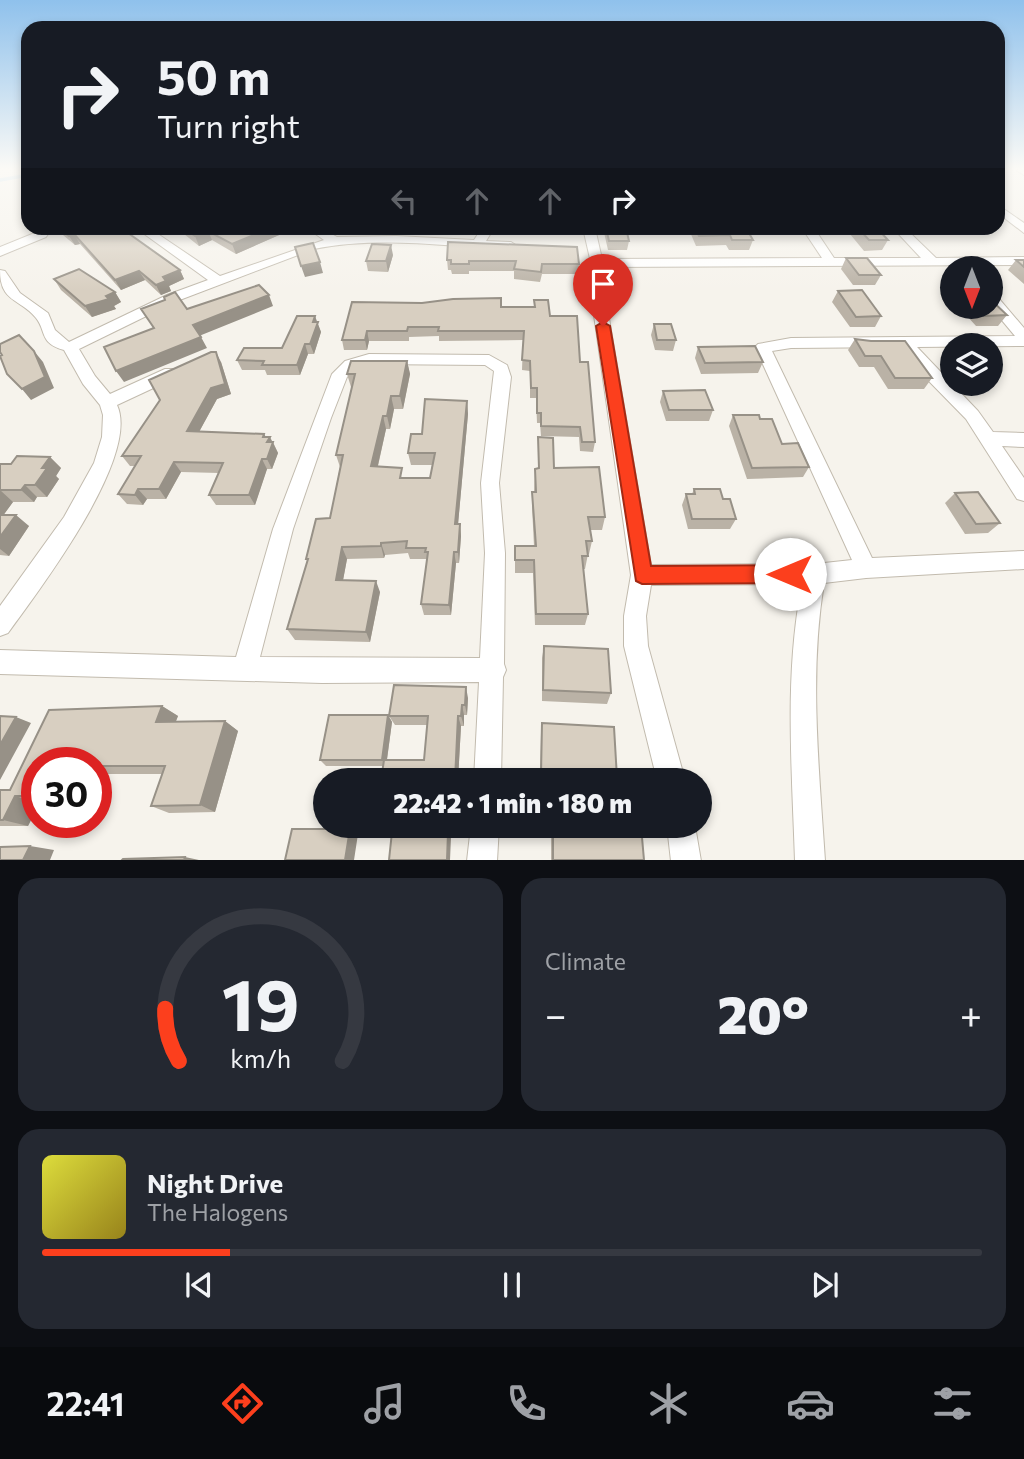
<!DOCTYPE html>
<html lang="en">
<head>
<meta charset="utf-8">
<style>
  :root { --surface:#171b24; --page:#242831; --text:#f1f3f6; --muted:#9ea1a6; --line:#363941; --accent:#fc3f1d }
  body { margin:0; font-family:Commissioner,sans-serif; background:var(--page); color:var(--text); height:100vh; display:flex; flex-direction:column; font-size:26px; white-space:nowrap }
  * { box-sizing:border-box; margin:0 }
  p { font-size:23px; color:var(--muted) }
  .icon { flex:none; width:38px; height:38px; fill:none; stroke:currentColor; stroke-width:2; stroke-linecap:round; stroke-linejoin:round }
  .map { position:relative; height:860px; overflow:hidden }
  .drawer { display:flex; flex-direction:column; gap:18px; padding:18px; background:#0d0f14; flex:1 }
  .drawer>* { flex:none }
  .top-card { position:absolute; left:21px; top:21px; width:984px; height:214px; border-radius:21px; box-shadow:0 4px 10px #0003; background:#171b24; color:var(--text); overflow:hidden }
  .needle { width:46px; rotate:180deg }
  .fabs { position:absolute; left:940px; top:256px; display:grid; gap:14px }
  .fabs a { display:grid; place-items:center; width:63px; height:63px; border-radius:50%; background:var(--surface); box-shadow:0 4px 10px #0003; font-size:35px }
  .speed { position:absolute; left:21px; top:747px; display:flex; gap:14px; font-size:35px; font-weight:700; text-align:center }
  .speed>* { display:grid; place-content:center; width:91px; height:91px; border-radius:50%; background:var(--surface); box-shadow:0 4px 10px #0003; line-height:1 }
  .speed .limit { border:10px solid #d22; background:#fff; color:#111 }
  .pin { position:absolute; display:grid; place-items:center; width:60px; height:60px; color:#fff; margin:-72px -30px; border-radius:50% 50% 50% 0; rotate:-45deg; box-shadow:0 0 7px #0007 }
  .pin .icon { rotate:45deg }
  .me { position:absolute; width:77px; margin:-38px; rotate:270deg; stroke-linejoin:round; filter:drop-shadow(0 0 5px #0008) }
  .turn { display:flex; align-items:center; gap:24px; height:147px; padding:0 21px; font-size:32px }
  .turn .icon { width:91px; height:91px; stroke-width:2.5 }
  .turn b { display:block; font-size:49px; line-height:60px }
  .lanes { display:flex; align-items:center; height:66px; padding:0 21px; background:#0003; justify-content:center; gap:35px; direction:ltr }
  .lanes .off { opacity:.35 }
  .big { font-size:52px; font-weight:800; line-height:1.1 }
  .drawer .tile { flex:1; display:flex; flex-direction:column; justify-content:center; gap:10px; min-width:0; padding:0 24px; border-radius:21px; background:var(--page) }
  .drawer .dial { align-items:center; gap:0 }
  .dial svg { height:182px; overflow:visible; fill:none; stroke:var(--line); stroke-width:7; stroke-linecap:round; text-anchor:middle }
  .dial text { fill:var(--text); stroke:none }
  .song { display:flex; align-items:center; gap:21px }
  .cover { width:84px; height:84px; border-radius:10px; background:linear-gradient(135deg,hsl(60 70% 55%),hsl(50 70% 35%)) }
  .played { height:7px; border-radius:4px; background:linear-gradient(90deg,var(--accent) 20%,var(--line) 20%) }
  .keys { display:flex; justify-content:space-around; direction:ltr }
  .heat { display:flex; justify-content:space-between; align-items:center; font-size:38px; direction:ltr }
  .drawer .tiles { flex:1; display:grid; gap:18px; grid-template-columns:1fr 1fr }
  .tile:last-child { grid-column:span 2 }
  .trip { position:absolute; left:313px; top:768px; width:399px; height:70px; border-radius:35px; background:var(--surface); box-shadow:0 4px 10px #0003; font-weight:800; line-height:70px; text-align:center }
  .tab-bar { display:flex; height:112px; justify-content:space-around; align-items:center; background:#090b0e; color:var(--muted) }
  .tab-bar .icon { width:49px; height:49px }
  .tab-bar .selected { color:var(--accent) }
  .tab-bar b { font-size:32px; color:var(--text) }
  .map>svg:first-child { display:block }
</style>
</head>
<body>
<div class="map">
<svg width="1024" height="861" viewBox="0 0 1024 861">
  <rect width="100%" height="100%" fill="#f6f3ec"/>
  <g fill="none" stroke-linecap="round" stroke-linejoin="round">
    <path stroke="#a9d4f2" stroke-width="3.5" d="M0,180L28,175"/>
    <g stroke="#c2bbae" stroke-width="2">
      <path id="street" d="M1016,170H1024V175Z
        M998,205L1024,223V233L998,213Z
        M136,228H149L220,276L324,240L307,228H321L337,237L396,236L474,240L482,228H494L486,241L511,242L517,246L511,250C447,246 378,236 314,249L177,301L79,349L95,376L110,394L165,369H177L179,373L177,377L117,405C141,457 39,590 8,633L0,636V606L64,517L94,463L102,437L103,415L100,405L83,384L64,350C39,343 47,332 36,318C20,298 0,303 0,270L5,271L20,293L48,313L55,330L69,342L167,295L208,280Z
        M583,228H595L602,259L822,258L802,228H814L834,258H921L893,228H905L936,258L1024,257V265L604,267L606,301L651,565L815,564L852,560L755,347L758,344L791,338L1015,336L990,306V293L995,294L1024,328V346L917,347L978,411L993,432L1024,433V447L1002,446L1024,478V501L1017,499L966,419L917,369L902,347L791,348L772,351L872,558L1024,551V569L866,578L824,583C809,675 819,767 825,861H795C792,768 784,675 802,584L651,585L646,616L648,646L685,780H657L624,646V616L631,575L592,301L591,263Z
        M42,230L48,234L46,237L0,256V247Z
        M369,354L489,355L507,365L511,377L499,483L505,553L504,664L506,670L503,677L501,780H474L479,682L322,683L0,674V650L236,657L273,529L332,374L345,361ZM370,364L485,365L494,371L481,483L485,553L480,658L260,657L293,529L331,418L347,377L357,369Z
        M471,826H499L497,861H467Z
        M667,826H695L701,861H671Z"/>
    </g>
    <use href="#street" fill="#fff" fill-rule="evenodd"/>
  </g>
  <path fill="#bab2a6" d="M58,228H121L180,270L184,279L169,286L171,291L161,295L145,280L121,290L80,244L75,245L63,235Z
    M165,228H284L286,232L236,254L212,240L199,246L184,234Z
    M603,228H626L629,241L627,250H608Z
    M691,228H746L753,240L749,250H729L726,245L696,246L690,232Z
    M845,228H877L888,240L882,250L864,251Z
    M448,242L579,264L578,274H542L540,282L514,279V271H469V274H452L451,270H448L447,260Z
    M393,255L388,272L368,271L366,261Z
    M846,258L881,275L875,285H853L841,269Z
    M1016,260H1024V284L1008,270Z
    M54,279L115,292L121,302L114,306L116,309L92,317L61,290Z
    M838,291L881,316L875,327H850L832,302Z
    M352,302L501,307L550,316L580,362L595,442L593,452L580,451L579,437L541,436L540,423H537L536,398H530V371L522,370L523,340L439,341V336L409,337V341H369L367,350H344L342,340Z
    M958,306H990L1007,315L998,326H976Z
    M317,322L321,332L314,354H308L300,375H267L265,370H242L237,360L282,348Z
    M654,324L676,340L673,351L655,350L651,335Z
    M855,339L932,378L924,389H888L874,367H859L848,350Z
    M698,347L763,362L758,373L701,374L695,358Z
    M407,361L410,374L403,409H394L390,429H386L378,466L404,478H430L432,465H411L408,453L422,434L467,401L468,414L458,524H460L461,536L459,563H456L451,615H424L421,604L427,559H410L408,553L385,555L384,558L347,559L343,580L380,592L370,642L295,640L287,629L308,562L306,559L330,518L340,467L336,455L352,387H351L347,374Z
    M221,362L231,394L217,399L199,432L264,434L266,437L273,442L278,453L272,469H267L255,505H216L209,495L219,473L181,472L166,499H147L143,505L127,504L118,494L135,466H130L122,456L160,400Z
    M663,391L713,410L709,421H666L660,402Z
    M733,415L760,419L782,444L809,467L803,477L747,479L729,426Z
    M538,437L554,468L605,517L602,530H590L592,541L589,554H588L585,569H583L588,614L585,625H535L533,573H515V546H534L532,506V492H534L535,469L538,468Z
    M50,457L61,468L56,476L59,479L47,497H37L34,502H13L3,515L29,526L9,556L0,555V464H11Z
    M694,489L723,499L736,519L730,529H688L682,505L686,494H692Z
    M955,493L1000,523L988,533L965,534L945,503Z
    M544,646L611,693L607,704L542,701V658Z
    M468,698L467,715H464V726H461L458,780L383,766H326L320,760L388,715L392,722L387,760H424L427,725H395L389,716Z
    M162,706L178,716L175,722L225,721L238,731L215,812L169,813L151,806L162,774H96V763H37V808L28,826H0V790H10L49,710Z
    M542,723L617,778L615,780H540L541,733Z
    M551,826H641L644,860H551Z"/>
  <path fill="#979187" d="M271,228H284L286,232L236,254L232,244Z
    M208,231L212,240L199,246L195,236Z
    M74,234L80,244L75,245L69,236Z
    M391,245L393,255L388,272L386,261Z
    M320,262L323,273L305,277L301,266Z
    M180,270L184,279L169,286L171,291L161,295L156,285L163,277Z
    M139,271L145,280L121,290L115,280Z
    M115,292L121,302L114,306L116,309L92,317L85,306Z
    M269,295L273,306L199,336L193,325Z
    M315,316L321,332L314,354L310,344L313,322Z
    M367,331L369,341L367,350L365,340Z
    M201,337L207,348L124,382L116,371Z
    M305,344L308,354L300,375L297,365Z
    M34,351L43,362L54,388L31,400L22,389Z
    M216,352L221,362L231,394L217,399L194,441L187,431Z
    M407,361L410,374L403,409L400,396Z
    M391,396L394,409L390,429L387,416Z
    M467,401L468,414L457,536L455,524Z
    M383,416L386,429L375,478L371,466Z
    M264,434L268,441L270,437L278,453L272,469L267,459L263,437Z
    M50,457L61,468L56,476L59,479L47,497L35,485L42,468Z
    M262,459L267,469L255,505L249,495Z
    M174,462L181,472L166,499L159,489Z
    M25,485L37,497L34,502L21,490Z
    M138,489L147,499L143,505L135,495Z
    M0,490L13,502L0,520Z
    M16,515L29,526L9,556L0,549V537Z
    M460,524L461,536L459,563L458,552Z
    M381,543L385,555L384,558L381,546Z
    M342,547L347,559L341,591L336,580Z
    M454,552L456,563L451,615L449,605Z
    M376,581L380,592L370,642L366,632Z
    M466,687L468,698L467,715L465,705Z
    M462,705L464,715V726L461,716Z
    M162,706L178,716L172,732L156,722Z
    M388,715L392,722L386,766L382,760Z
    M458,716L461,726L458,780H455Z
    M16,717L31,723L0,780V745Z
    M225,721L238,731L215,812L200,805Z
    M15,796L37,803V808L28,826L3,820Z
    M350,829L358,834L354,860H345Z
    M448,832L451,837L450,860H447Z
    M30,846L54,850L50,860H23Z
    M185,857L199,860H184Z"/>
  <path fill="#d8cfc1" stroke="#979187" stroke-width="2" d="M59,228H121L180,270L163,277L166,281L156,285L139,271L115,280L74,234L69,236Z
    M183,228H271L232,244L208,231L195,236Z
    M606,228H626L629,241H609Z
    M695,228H746L753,240H732L730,235L699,236Z
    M858,228H877L888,240H869Z
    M448,242L577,247L579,264H542L541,272L514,269L516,261H469V264H451V260H447Z
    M313,243L320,262L301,266L295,247Z
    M372,244L391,245L386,261H366Z
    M846,258H867L881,275H859Z
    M1016,260H1024V267Z
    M79,269L115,292L106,296L109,299L85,306L54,279Z
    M259,285L269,295L193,325L201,337L116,371L104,347L154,328L141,309L165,300L164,297L175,292L187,309Z
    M862,290L881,316L856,317L838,291Z
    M501,298V307H535L534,300H548L550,316H577L580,362H588L595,442H582L580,427L541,426V413H537V388H531L530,361L522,360L524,331H438L439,327H408L407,331H367L365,340H342L352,302L422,303L453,299Z
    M990,299L1007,315L984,316L975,306H990Z
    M297,316H315L313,322H318L310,344H305L297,365H262L264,361L237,360L244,348H282Z
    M654,324H671L676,340H657Z
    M19,335L34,351L45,377L22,389L7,374L0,356L2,355L0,352V344Z
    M855,339L871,341H905L932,378H895L881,356H865Z
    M755,346L763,362L705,363L698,347Z
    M211,352H216L225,384L211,388L187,431L264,434L263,437H270L267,442H273L267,459H262L249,495H209L223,463L174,462L159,489H138L135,495L118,494L141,456H122L160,400L149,380Z
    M351,361H407L400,396H391L387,416H383L371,466L402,468L400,478H430L435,453H408L411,434H422L425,399L467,401L455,524H460L458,552H454L449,605L421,604L428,552H425L426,548H406L407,541L381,543V546L342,547L336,580L376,581L366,632L287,629L308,559H306L316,519L330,518L343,455H336L355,374H347Z
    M705,390L713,410H669L663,391Z
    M733,415H759L760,419H772L782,444L798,443L809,467L752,468Z
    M538,437L553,438L554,468L599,467L605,517H588L592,541H586L588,556H582L588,614H536L534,560H515V546H536L532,492H536L535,469L539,468Z
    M17,456L50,457L42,468H47L35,485H25L21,490H0V464H11Z
    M694,489H720L723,499H730L736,519H692L686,494H695Z
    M978,492L1000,523L976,524L955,493Z
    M0,515H16L0,537Z
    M544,646L608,649L611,693L543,690Z
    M394,685L466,687L465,705H462L461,716H458L455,780H381L384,760H424L428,716H389Z
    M162,706L156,722L225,721L200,805L151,806L165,766H96V763H37V796H15L3,820H0V790H10L49,710Z
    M329,715H388L382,760H320Z
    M0,716L16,717L0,745Z
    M542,723L614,727L617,778L541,774Z
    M553,826H641L644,860H553Z
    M292,829H350L345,860H285Z
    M392,832H448L447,860H389Z
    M30,846L23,860H0V847Z
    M185,857L184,860H122L123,859Z"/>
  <linearGradient id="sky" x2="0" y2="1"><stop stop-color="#8fc1ec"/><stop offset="0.58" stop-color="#fbfaf6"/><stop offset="1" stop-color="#fbfaf6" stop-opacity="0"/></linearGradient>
  <rect width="1024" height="291" fill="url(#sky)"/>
  <path fill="#fc3f1d" stroke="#a42913" stroke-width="2" d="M603,322L610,326L651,566L790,565L797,568L800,574L797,580L790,583L642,584L636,581L596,326Z"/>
</svg>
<div class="fabs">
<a><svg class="needle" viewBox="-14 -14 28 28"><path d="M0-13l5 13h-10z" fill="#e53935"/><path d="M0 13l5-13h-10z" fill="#9ea1a6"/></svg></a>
<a><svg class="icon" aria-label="layers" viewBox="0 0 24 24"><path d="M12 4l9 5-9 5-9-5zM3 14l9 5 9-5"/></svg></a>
</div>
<div class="speed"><div class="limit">30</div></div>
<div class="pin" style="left:603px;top:326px;background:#d93025"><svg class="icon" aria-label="arrive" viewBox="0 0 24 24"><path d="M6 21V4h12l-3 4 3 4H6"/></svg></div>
<svg class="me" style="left:790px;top:574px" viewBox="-20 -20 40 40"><circle r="19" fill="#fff"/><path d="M0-13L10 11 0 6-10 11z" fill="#fc3f1d"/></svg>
<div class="trip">22:42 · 1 min · 180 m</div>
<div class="top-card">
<div class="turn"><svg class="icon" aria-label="right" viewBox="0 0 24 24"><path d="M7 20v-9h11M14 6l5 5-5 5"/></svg><div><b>50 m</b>Turn right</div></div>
<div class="lanes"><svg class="icon off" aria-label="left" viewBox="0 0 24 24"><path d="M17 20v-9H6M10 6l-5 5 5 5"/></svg><svg class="icon off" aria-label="ahead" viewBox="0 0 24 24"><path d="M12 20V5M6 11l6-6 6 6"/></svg><svg class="icon off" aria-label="ahead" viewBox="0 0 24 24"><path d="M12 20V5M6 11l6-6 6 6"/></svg><svg class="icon" aria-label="right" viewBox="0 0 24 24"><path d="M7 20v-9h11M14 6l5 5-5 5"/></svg></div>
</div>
</div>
<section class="drawer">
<div class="tiles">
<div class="tile dial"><svg viewBox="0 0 100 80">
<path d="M14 69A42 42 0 1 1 86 69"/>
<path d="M14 69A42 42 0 0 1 8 46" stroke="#fc3f1d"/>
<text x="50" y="56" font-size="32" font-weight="700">19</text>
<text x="50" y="72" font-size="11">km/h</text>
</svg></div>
<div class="tile"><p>Climate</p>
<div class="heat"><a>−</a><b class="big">20°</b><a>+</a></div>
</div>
<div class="tile">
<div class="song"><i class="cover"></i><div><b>Night Drive</b><p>The Halogens</p></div></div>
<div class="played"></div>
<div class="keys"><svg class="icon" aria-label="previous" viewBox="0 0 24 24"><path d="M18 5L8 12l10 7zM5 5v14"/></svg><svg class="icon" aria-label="pause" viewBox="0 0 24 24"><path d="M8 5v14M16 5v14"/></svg><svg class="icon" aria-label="next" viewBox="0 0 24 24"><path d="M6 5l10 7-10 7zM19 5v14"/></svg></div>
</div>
</div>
</section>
<nav class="tab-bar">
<b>22:41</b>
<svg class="icon selected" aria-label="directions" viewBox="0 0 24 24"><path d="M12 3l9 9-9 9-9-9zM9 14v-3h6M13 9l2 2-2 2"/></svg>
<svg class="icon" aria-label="music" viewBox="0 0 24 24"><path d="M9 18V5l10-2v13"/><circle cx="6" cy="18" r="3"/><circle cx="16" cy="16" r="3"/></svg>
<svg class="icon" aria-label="phone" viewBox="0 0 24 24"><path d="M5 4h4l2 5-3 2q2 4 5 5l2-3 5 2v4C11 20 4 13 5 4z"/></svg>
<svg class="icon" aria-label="climate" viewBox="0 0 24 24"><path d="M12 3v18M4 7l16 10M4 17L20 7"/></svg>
<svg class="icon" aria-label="car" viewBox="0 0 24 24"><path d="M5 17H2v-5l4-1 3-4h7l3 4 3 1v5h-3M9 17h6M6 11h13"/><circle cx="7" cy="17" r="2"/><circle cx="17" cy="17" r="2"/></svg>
<svg class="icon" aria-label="filters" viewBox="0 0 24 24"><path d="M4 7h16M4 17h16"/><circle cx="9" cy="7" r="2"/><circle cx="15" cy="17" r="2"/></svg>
</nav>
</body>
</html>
